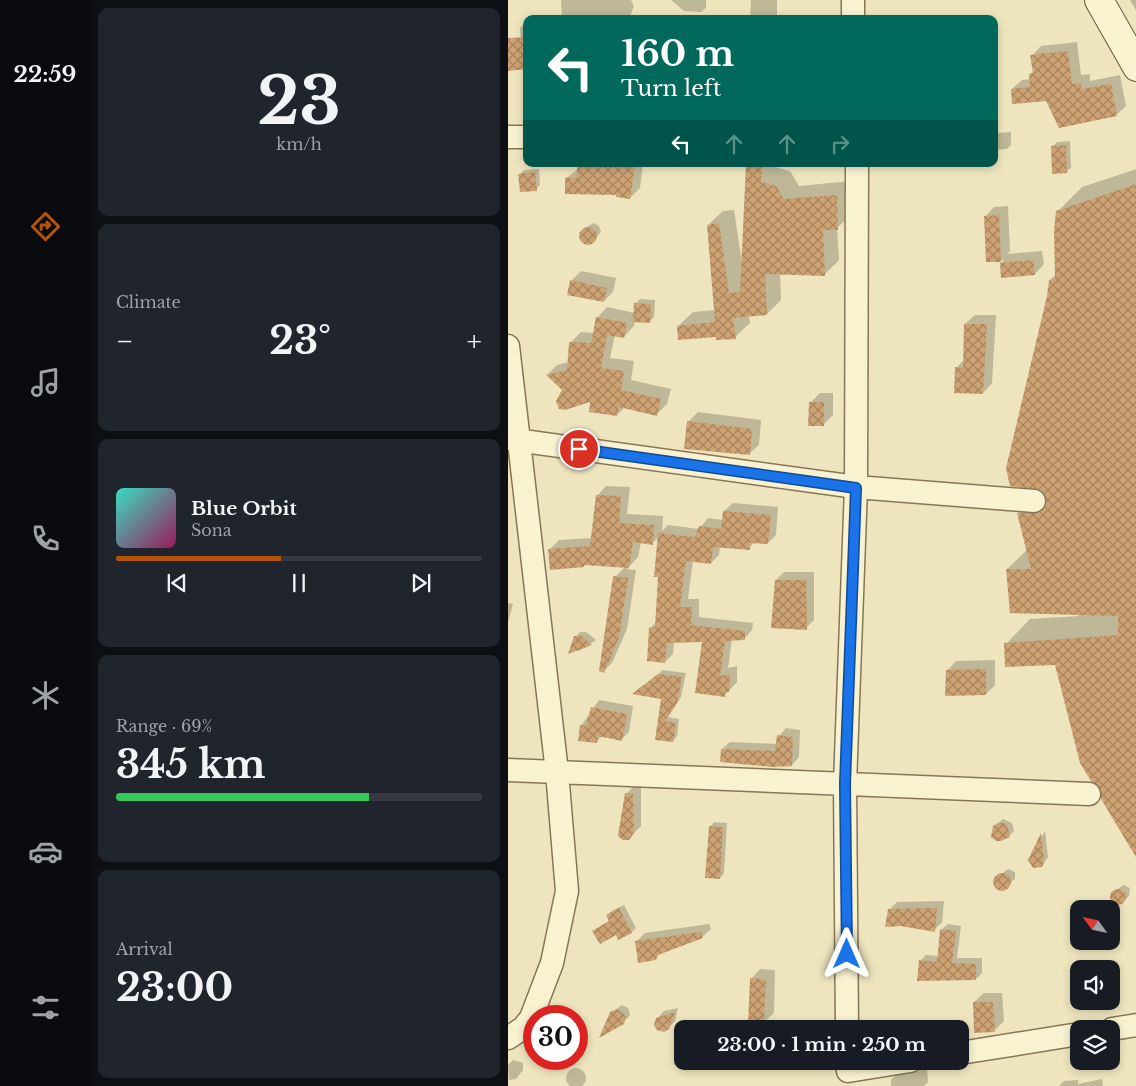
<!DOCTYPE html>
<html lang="en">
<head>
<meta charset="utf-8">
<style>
  :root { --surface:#171b24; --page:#20242c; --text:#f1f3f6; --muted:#9ea1a6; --line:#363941; --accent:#b45309 }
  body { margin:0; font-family:"Libre Baskerville",serif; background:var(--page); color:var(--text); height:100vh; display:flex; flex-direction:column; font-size:19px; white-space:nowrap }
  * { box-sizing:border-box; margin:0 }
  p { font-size:16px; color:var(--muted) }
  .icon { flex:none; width:28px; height:28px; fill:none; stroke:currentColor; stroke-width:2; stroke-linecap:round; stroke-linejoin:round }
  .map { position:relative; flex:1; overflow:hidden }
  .drawer { display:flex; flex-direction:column; gap:8px; padding:8px; background:#0d0f14; width:418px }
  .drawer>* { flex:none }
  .top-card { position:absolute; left:15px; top:15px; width:475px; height:152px; border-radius:10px; box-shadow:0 2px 8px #0003; background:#00695c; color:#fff; overflow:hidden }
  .needle { width:32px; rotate:303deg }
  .tools { position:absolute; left:562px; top:900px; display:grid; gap:10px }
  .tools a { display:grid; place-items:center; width:50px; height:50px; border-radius:10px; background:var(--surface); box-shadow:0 2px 8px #0003; font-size:25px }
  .speed { position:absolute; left:15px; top:1005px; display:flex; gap:10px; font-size:25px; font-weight:700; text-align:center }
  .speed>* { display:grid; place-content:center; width:65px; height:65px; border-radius:50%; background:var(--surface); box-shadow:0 2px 8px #0003; line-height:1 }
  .speed .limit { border:8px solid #d22; background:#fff; color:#111 }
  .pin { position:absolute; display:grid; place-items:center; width:42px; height:42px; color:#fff; margin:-21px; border:2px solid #fff; border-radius:50%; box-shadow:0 1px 5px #0007 }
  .me { position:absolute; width:55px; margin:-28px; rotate:0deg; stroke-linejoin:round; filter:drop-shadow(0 0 4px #0008) }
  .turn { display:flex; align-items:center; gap:18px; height:105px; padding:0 15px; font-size:22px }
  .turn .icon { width:65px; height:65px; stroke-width:2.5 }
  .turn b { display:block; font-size:35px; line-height:42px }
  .lanes { display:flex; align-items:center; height:48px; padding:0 15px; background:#0003; justify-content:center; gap:25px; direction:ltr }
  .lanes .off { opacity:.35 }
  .big { font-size:38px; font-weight:700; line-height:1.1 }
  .drawer .card { flex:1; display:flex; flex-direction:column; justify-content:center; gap:8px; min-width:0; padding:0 18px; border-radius:10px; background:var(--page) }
  .drawer .dial { align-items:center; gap:0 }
  .dial b { font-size:65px; line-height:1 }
  .song { display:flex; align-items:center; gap:15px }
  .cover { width:60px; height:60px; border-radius:8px; background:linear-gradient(135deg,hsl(170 70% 55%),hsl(330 70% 35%)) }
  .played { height:5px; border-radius:2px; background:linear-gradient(90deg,var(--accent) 45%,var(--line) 45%) }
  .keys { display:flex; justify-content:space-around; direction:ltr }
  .heat { display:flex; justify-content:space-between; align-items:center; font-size:28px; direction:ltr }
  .charge { height:8px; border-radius:4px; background:linear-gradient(90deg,#34c759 69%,var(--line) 0) }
  .trip { position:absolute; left:166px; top:1020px; width:295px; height:50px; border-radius:10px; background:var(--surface); box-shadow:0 2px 8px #0003; font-weight:700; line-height:50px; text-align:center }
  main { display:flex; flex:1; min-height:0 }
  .menu { display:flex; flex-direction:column; width:90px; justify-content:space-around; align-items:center; background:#090b0e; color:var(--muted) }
  .menu .icon { width:35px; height:35px }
  .menu .active { color:var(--accent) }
  .menu b { font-size:22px; color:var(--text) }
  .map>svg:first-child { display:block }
</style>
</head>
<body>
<main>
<nav class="menu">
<b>22:59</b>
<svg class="icon active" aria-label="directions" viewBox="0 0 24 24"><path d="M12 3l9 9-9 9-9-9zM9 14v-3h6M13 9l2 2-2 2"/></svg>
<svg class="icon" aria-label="music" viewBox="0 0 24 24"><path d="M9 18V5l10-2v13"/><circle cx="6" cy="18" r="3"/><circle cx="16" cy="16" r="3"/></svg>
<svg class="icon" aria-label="phone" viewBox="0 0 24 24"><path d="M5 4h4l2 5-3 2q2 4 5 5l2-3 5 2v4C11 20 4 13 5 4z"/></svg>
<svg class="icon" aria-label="climate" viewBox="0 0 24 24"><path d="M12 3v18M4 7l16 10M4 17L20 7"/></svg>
<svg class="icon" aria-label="car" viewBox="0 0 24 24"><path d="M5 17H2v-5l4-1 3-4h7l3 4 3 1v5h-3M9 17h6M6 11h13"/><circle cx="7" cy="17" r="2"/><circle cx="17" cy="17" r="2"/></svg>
<svg class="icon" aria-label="filters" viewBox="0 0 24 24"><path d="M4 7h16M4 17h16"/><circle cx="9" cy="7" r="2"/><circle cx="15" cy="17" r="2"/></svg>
</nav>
<section class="drawer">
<div class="card dial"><b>23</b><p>km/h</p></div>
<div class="card"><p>Climate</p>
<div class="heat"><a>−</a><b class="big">23°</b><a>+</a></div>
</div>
<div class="card">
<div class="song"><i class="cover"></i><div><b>Blue Orbit</b><p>Sona</p></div></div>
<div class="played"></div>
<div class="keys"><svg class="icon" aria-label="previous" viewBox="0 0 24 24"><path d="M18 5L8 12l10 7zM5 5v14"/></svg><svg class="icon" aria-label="pause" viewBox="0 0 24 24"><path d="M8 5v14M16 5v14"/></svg><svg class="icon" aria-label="next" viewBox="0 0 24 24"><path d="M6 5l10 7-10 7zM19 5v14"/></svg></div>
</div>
<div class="card"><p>Range · 69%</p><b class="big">345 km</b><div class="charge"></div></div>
<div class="card"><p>Arrival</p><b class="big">23:00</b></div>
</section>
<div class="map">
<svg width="629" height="1086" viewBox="0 0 629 1086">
  <defs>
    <pattern id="building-cross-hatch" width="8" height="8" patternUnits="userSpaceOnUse" patternTransform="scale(1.25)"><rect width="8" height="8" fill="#cea373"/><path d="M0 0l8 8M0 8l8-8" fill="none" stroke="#a8855e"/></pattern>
  </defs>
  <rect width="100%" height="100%" fill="#eee5be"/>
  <path fill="#0003" d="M53,0H123L126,6L121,19H77V16L69,19H54Z
    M163,0H198V8L193,12L176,11Z
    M243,0H269V19H242Z
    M622,0H629V12Z
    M19,22V68H15L12,28Z
    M569,42L573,75L582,74V81L612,75L618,106L608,115L504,89L514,80L523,79L522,74L526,71L524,56L533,46Z
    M503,132V145L499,149L486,150V135L489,133Z
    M562,141L563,168L558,172L545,146L549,142Z
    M71,164H135L132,188L122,198L58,178L70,169Z
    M239,164H267V167L282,171L291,186L343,181L344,214L329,228L331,260L316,275L272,273L273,300L259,314L241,315L242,323L227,337L170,326L185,312L207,310L200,225L215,211L226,210L234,263Z
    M31,169L32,185L28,189L11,175L16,170Z
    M629,169V857L594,787L548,664L498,644L522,619L571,616L499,569L520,549L510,513L535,489L540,297L542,280L548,274L549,212L574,187Z
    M500,206L502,251L499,254L534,251L536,264L527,274L493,263L496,260L479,261L477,217L486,207Z
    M86,223L91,226L93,232L84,242L79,243L74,239L75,229Z
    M73,271L108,278L105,292L96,301L63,281Z
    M132,299L147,300L146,317L142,321H127L126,326L116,337L107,335L102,358L126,361L123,380L163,389L159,404L149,414L117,407L109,415L84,401L56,390L39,375L49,365L61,362L62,343L73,332L86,333L89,318L99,307L127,313V304Z
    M467,315H488L484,383L475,393L448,368L456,360L457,324Z
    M312,393H325V415L315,425L302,403Z
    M190,412L253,420L251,445L241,454L180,422Z
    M98,486L122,487L119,514L155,516L154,531L160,525L191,529L200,518L215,520L216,511L225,503L270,507L268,535L260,543L247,542L241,548L212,546L211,555L203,563L185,561L180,599H191V617L245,623L244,630L236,639H224L220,668L229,666V682L216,696L195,640L166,642L165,654L157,662L142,628L149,621L151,537L144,543L133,542L130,557L119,569L128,570L119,629L104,663L95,671L107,577L117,567L78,564L76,566L42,549L51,540L85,538L89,496Z
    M276,572H306V620L298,628L268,580Z
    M0,603L5,604L0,622Z
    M72,632H78L88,640L73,650L62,652L67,637Z
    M487,660V685L478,694L439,671L448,661Z
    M155,670L178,673L173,697L160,717L171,719L169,736L165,741L149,739L154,698L130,690Z
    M91,700L125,706L121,732L114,739L94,736L88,742L73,726Z
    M278,728L292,730L291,757L284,765L214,749L222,742L269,744L271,736Z
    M127,785L133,786V826L120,839L118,794Z
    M495,819L504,823L506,831L501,836L486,826Z
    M206,822L219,823L216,873L212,878L202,827Z
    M537,831L540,857L534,866L521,860Z
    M500,869L507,872V879L494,889L487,884V879Z
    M615,885L622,888L621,896L613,904L605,902L603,895Z
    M436,901L434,922L426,930L381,910L389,902Z
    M116,905L128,928L124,932L111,939L108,933L86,931L102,920L99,915L104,911Z
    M201,924L203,929L194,937L154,952L147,959L128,942L137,933Z
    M440,924L453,926L449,958H474V973L468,979L412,961L418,955L431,956L433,930Z
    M252,969L267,970L266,1013L256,1022L243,979Z
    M476,993H494L496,1021L486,1031L466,1002Z
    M114,1005L120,1008L122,1015L115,1023L103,1013Z
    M170,1008L167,1021L159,1030L147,1021L156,1011Z
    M35,1059H50L41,1063Z
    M5,1060L15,1063V1070L8,1079L1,1080L0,1065Z
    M419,1068L420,1082L416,1086H383V1080L392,1071Z
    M58 1078a10 10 0 1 1 20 0a10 10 0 1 1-20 0Z
    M594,1079L595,1086H551L556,1081L570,1080V1084Z"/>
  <path fill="url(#building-cross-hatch)" d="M19,37V69L0,71V38Z
    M560,51L564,84L573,83V89L603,84L609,116L551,128L538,101L504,104L503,89L522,87L521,74L525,73L522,55Z
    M558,145L559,173L544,174L543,146Z
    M69,164L127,165L122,199L108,197V195L57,194V178H69Z
    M238,164H254L253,182L268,186L276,199L329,195L330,230H315L317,276L257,274L259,315L225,318L228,339L208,340V337L170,340L169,326L207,322L199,225L211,223L221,293L232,292Z
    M27,172L29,191L12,192L10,174Z
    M629,184V859L593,799L592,788L583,781L572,763L547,665L497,667L496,643L610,635V616L502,613L498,569H523L509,513H531L537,508L539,502L533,490L502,486L498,468L539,296L541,280L547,279L546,231L548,211Z
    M491,215L493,262H478L476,216Z
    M71 236a9 9 0 1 1 18 0a9 9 0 1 1-18 0Z
    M525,260L527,275L493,278L492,263Z
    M62,280L99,288L96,302L59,295Z
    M126,303L143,304L142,323L125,322Z
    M88,317L119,323L116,338L99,335L93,368L116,371L113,390L153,399L149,416L111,407L109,416L81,412L82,402L57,410L51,409L48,401L54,390L38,375L59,370L61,342L83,343Z
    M456,324H479L475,394L446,393L447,367L455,368Z
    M301,402H316V426H300Z
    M179,421L244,429L242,455L176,449Z
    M88,495L113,496L111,523L146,525L145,545L125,542L121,568L76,565V567L42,570L40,549L82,546Z
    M215,511L263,515L260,544L242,543V550L205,547L203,564L178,561L172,607H184L183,625L237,631V640L217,641L212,676L222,674L221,692H217V697L187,693L194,642L159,643L157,663L139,661L141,628L147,627L150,577H146L150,533L187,537L191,526L213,529Z
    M105,576L120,578L111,638L96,673L91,671Z
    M267,580H298L299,630L263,628Z
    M66,636H74L84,645L60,654Z
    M478,669V695L437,696L438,670Z
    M150,674L174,677L169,703L157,721L168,723L165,742L147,740L153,699L124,694Z
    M83,707L119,714L114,741L90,736L89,743L70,741L72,725L78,726Z
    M269,735L285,737L284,766L265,767L212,762L213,749L267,751Z
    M117,793L125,794L126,833L121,840H115L110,836Z
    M490,823H496L500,828L502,837L493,841H488L483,837L485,826Z
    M201,826L215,827L212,879L197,878Z
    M533,833L536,862L534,867L525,868L520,860Z
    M485 882a9 9 0 1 1 18 0a9 9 0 1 1-18 0Z
    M602 897a8 8 0 1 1 16 0a8 8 0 1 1-16 0Z
    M111,908L124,933L110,940L108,935L92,944L84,931L101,921L98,915Z
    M429,908L427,932L393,926L377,927L380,909Z
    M432,929L448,931L444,963L468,964V980L409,981L411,960L429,962Z
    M193,932L195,938L150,955L148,960L130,963L127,941Z
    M242,978L258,979L256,1024L240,1023Z
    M465,1002H485L487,1032L466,1033Z
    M109,1009L118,1016L116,1024L91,1038L102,1012Z
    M167,1012L161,1029L156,1032L149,1030L146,1025L148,1018Z"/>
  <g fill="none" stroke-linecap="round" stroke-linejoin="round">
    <g stroke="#877656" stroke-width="25">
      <path id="street" d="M345,0V19
        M0,137H19
        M0,346L49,772L59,891L44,963L23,1018L15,1028L0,1038
        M0,439L348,487L526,501
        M0,770L581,794
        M339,1029L337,784L348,487L349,164
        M604,1029L629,1025
        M452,1053L571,1034
        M340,1071L402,1061"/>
    </g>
    <g stroke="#69563a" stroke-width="30">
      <path id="secondary" d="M591,0L629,67"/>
    </g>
    <use href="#street" stroke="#f9f2d1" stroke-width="22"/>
    <use href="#secondary" stroke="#f9f2d1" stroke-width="28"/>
  </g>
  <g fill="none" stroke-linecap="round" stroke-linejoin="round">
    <g stroke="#114b97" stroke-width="12">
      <path id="route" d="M71,449L348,488L337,784L339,954"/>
    </g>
    <use href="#route" stroke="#1a73e8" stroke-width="9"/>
  </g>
</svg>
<div class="tools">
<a><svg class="needle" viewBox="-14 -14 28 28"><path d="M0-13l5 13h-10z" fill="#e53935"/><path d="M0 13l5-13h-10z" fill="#9ea1a6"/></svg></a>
<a><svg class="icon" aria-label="sound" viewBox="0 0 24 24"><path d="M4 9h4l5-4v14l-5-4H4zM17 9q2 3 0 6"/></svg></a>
<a><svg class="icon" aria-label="layers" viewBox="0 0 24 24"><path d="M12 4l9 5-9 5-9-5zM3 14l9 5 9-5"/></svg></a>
</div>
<div class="speed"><div class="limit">30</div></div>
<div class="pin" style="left:71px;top:449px;background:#d93025"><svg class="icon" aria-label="arrive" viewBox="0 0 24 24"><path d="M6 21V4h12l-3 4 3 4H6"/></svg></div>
<svg class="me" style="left:339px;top:954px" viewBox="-20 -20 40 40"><path d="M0-17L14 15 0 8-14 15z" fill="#1a73e8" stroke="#fff" stroke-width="4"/></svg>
<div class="trip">23:00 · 1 min · 250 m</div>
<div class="top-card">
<div class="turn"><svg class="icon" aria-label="left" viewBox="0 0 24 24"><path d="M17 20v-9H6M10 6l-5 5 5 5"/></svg><div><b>160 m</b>Turn left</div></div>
<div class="lanes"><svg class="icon" aria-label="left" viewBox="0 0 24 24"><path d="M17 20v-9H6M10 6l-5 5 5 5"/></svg><svg class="icon off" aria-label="ahead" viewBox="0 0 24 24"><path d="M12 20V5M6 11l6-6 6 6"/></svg><svg class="icon off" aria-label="ahead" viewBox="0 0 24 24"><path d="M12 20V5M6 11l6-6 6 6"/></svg><svg class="icon off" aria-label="right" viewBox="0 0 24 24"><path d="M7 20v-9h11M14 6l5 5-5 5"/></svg></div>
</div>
</div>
</main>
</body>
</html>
